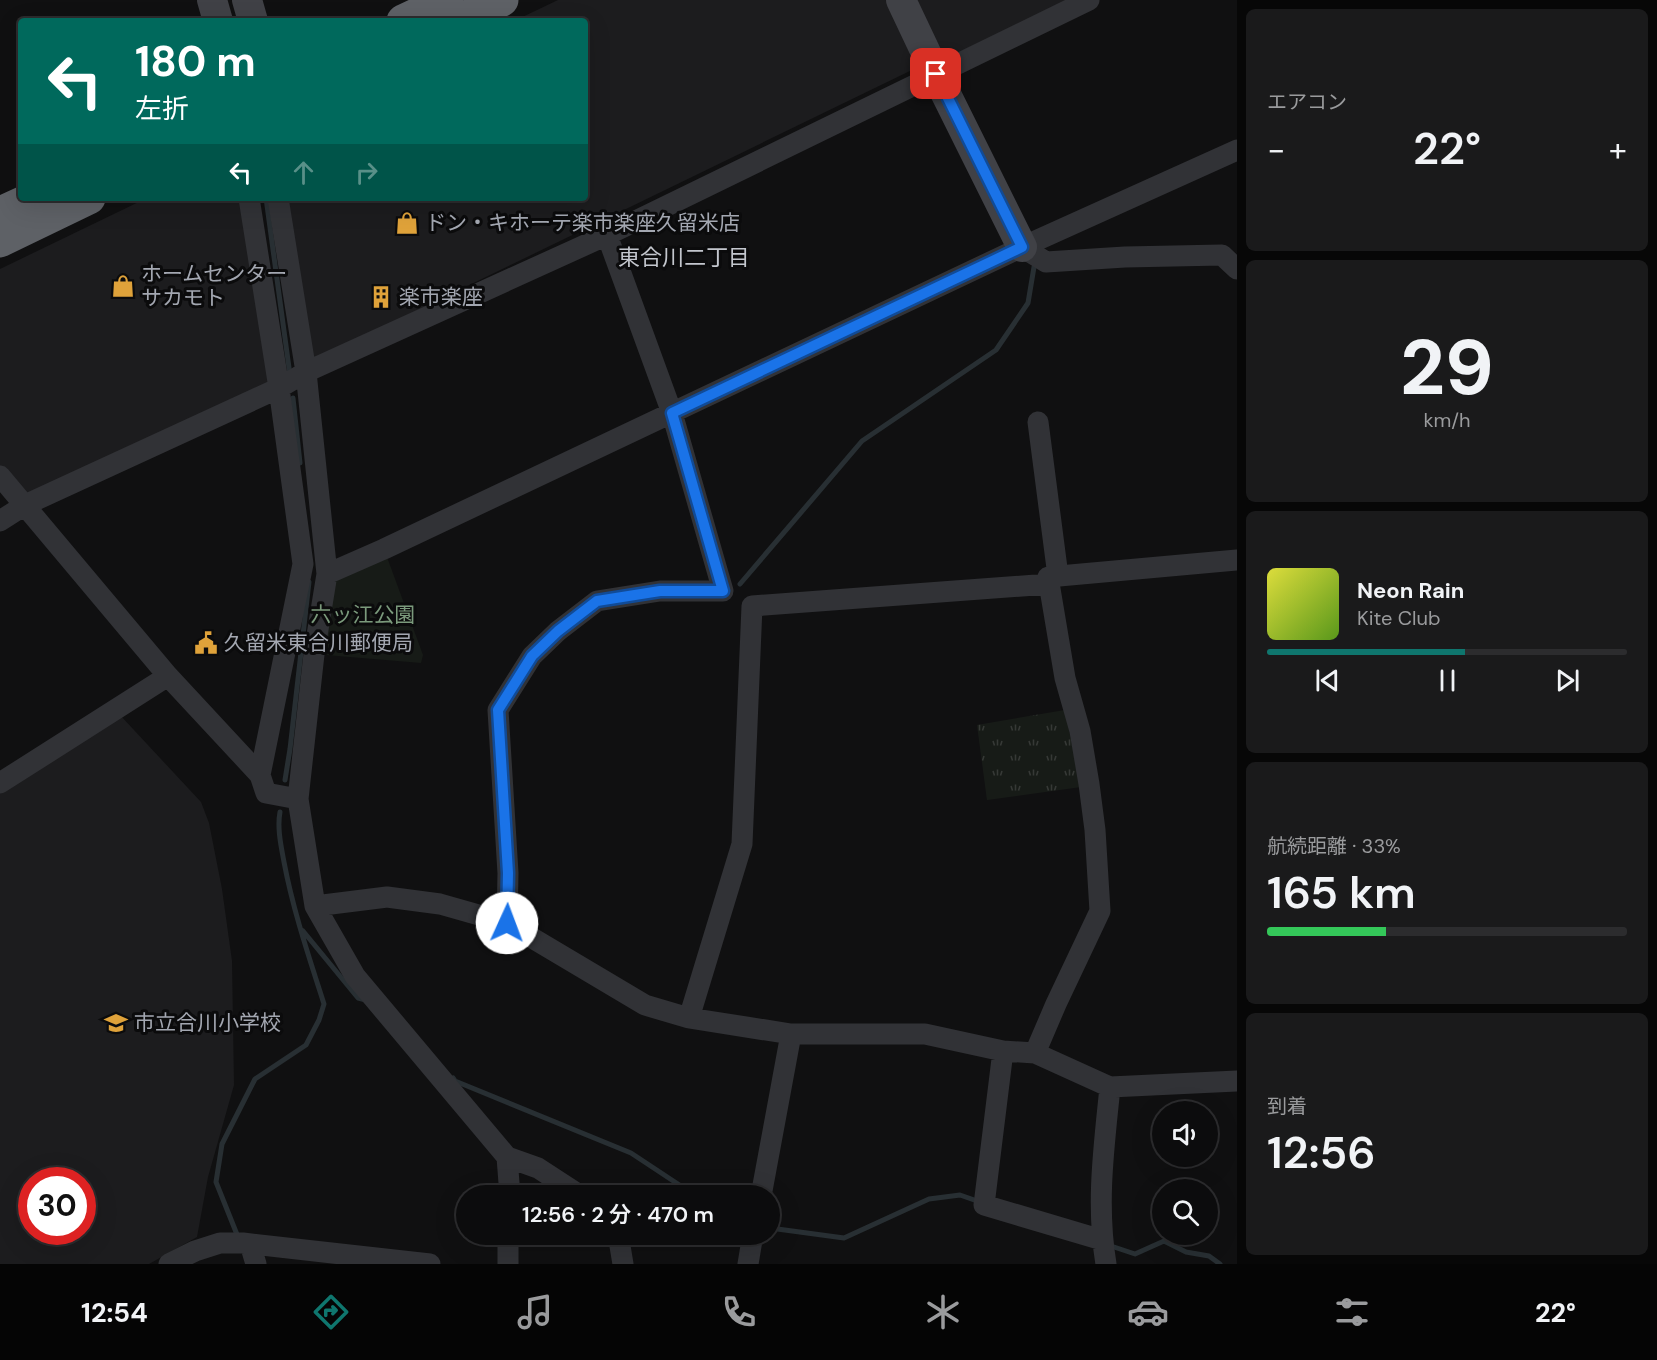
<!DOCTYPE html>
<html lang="ja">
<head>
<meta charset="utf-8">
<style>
  :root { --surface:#0c0c0d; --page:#1a1a1b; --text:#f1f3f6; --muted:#9a9b9d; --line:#2c2c2e; --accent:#0f766e }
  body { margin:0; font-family:"DM Sans","Noto Sans JP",sans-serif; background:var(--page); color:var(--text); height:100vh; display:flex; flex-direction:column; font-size:22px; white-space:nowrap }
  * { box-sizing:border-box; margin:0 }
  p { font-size:20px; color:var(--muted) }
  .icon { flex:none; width:33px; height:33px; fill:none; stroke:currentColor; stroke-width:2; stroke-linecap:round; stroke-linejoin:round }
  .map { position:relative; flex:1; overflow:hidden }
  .side { display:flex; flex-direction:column; gap:9px; padding:9px; background:#070707; width:420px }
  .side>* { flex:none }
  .banner { position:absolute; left:18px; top:18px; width:570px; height:183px; border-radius:6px; box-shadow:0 6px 24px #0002,0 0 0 2px var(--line); background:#00695c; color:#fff; overflow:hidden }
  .tools { position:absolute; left:1152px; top:1101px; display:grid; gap:12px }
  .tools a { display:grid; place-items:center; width:66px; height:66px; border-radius:50%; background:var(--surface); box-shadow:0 6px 24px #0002,0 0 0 2px var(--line); font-size:30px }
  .speed { position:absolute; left:18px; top:1167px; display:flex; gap:12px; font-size:30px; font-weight:700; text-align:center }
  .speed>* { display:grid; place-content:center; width:78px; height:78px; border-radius:50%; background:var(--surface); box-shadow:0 6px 24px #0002,0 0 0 2px var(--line); line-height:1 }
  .speed .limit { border:9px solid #d22; background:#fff; color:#111 }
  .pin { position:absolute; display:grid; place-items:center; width:51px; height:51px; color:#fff; margin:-26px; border-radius:12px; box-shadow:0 3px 9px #0006 }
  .me { position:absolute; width:66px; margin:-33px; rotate:2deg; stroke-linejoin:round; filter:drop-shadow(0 0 4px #0008) }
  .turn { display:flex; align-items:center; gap:21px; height:126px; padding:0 18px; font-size:27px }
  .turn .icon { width:78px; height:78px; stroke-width:2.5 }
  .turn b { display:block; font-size:42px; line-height:51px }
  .lanes { display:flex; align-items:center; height:57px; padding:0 18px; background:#0003; justify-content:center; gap:30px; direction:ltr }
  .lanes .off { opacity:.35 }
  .big { font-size:45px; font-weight:600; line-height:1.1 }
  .side .card { flex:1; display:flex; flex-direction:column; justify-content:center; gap:9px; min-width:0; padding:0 21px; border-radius:9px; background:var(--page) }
  .side .dial { align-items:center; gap:0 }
  .dial b { font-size:78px; line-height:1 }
  .song { display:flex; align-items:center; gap:18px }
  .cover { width:72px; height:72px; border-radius:9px; background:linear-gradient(135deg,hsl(60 70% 55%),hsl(90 70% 35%)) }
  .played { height:6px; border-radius:3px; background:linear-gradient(90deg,var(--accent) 55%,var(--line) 55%) }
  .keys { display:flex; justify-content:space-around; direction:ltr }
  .heat { display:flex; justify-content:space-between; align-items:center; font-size:33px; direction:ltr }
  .charge { height:9px; border-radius:4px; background:linear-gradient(90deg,#34c759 33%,var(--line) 0) }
  .trip { position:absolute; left:456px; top:1185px; width:324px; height:60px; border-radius:30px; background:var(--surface); box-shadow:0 6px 24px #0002,0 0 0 2px var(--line); font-weight:600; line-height:60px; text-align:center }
  .tabs { display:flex; height:96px; justify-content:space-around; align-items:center; background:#050505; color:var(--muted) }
  .tabs .icon { width:42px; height:42px }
  .tabs .active { color:var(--accent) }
  .tabs b { font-size:27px; color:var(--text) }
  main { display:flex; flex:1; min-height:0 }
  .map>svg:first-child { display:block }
</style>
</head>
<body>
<main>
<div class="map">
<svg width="1237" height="1264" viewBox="0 0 1237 1264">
  <defs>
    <pattern id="grass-tufts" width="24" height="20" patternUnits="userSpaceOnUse" patternTransform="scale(1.5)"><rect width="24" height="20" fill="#171b17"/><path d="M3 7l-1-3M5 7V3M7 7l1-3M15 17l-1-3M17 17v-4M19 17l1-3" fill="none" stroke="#363936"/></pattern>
  </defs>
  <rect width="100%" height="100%" fill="#101011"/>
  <path fill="#1c1c1e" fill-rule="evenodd" d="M558,0H889L916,56L914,69L311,362L284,198H585V21H514Z
    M908,0H1071L938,62Z
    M147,198H243L275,384L25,498L0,470V269Z
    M120,715L201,802L209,823L222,889L232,961L234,1085L208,1177L197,1237L149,1264H0V787ZM32,1180H82V1232H32Z"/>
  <path fill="url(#grass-tufts)" d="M1065,710L1081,787L987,800L977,725Z"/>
  <path fill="#171b17" d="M384,549L423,655L421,663L314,654L327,574Z"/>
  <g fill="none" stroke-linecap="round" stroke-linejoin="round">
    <path stroke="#282f33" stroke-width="5" d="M266,198L290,375
      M293,398L300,463
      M740,584L862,441L996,350L1028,303L1034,267
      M285,780L290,749L309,582
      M303,931L358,998L366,1000
      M453,1078L455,1081L631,1153L696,1196
      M770,1228L844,1238L929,1199L960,1195L980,1202
      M238,1237L216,1182L222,1144L255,1079L306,1045L319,1020L324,1004C309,957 293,910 284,862C281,846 277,828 280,812
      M1108,1245L1135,1254L1164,1241L1186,1252L1209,1256L1220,1264"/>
    <path stroke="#313236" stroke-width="21" d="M1237,150L1022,247L1046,262L1125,257L1222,255L1237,269
      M249,198L279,388L303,564L260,775
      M278,198L306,372L327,574L314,654L298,799L315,906L355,976L507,1157L510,1196
      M1038,422L1058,576
      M0,476L168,676L260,775L266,793L298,799
      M0,521L25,505L279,388L306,372L607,235L1089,0
      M327,574L384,549L1022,247
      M0,783L168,676
      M315,906L387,897L440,904L507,923L645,1005L689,1018L791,1034H925L1003,1051L1035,1053L1110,1087L1237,1081
      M507,923L508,873L498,710L532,656L558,631L597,601L660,591H723L672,413L607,235
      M689,1018L742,844L752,606L1049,584
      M1003,1051L984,1205L1102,1240
      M1035,1053L1056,1004L1100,911L1095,830L1089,784L1080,731L1065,678L1048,577L1237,560
      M507,1157L538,1168L581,1196
      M761,1196L791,1034
      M618,1234L623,1264
      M250,1244L256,1264
      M169,1264L195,1251L220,1243H243L430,1264
      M508,1264V1234
      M748,1264L753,1234
      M1106,1264C1096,1204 1104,1147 1110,1087"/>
    <path stroke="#404146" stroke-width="30" d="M212,0L218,21
      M247,0L253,21
      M901,0L936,74L1022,247"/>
    <path stroke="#5e6166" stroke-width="33" d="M403,21L447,0
      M458,21L502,0
      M0,213L33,198
      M0,241L89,198"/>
  </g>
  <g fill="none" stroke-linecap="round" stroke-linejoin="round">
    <g stroke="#114b97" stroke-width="15">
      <path id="route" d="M507,923L508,873L498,710L532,656L558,631L597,601L660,591H723L672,413L1022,247L936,74"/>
    </g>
    <use href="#route" stroke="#1a73e8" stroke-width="10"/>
  </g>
  <defs>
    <g id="shop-bare" transform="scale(1.8)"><path d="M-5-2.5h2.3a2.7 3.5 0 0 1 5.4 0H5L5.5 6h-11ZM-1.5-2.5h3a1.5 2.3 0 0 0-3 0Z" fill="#dfa23a" stroke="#0b0b0c" stroke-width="2.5" paint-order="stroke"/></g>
    <g id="building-bare" transform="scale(1.8)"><path d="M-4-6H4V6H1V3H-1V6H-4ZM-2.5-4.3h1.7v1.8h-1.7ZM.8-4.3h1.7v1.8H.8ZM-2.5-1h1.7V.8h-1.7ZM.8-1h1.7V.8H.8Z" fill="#dfa23a" stroke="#0b0b0c" stroke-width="2.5" paint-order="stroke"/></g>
    <g id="civic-bare" transform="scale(1.8)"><path d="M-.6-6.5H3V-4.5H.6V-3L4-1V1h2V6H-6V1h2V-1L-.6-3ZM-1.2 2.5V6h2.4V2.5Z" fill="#dfa23a" stroke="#0b0b0c" stroke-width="2.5" paint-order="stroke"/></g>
    <g id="school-bare" transform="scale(1.8)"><path d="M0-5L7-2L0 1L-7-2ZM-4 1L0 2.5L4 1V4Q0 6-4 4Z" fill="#dfa23a" stroke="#0b0b0c" stroke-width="2.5" paint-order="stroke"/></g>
  </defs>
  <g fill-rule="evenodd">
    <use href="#shop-bare" x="407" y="223"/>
    <use href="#shop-bare" x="123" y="286"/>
    <use href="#building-bare" x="381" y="297"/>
    <use href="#civic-bare" x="206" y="643"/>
    <use href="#school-bare" x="116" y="1023"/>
  </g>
  <g text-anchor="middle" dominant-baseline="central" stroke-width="6" stroke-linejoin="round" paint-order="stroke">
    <g font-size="21" fill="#a3a7b1" stroke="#0b0b0c" text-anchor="start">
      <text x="425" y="223">ドン・キホーテ楽市楽座久留米店</text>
      <text x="141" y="274">ホームセンター<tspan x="141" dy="24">サカモト</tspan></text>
      <text x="399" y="297">楽市楽座</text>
      <text x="224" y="643">久留米東合川郵便局</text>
      <text x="134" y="1023">市立合川小学校</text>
    </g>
    <g font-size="21" fill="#7b9a7c" stroke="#0b0b0c">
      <text x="363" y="615">六ッ江公園</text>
    </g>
    <g font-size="22" fill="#c3c6cd" stroke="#0b0b0c">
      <text x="684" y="257">東合川二丁目</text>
    </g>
  </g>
</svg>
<div class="tools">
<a><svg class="icon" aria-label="sound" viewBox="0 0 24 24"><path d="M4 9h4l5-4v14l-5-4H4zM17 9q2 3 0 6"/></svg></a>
<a><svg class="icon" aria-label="search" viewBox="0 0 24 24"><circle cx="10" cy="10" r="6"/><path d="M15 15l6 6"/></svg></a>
</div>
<div class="speed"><div class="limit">30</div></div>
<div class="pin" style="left:936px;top:74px;background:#d93025"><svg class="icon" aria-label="arrive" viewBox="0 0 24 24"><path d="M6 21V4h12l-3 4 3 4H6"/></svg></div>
<svg class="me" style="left:507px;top:923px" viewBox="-20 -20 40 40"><circle r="19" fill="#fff"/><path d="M0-13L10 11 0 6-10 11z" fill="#1a73e8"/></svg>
<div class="trip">12:56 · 2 分 · 470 m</div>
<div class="banner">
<div class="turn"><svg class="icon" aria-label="left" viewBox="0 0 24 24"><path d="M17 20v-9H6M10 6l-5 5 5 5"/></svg><div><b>180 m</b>左折</div></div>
<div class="lanes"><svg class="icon" aria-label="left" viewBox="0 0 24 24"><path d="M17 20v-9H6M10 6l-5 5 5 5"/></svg><svg class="icon off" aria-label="ahead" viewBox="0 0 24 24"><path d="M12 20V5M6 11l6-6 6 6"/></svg><svg class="icon off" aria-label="right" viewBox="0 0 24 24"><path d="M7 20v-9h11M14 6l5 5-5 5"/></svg></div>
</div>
</div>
<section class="side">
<div class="card"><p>エアコン</p>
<div class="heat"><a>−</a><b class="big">22°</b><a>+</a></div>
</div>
<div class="card dial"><b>29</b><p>km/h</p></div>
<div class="card">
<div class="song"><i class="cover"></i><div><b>Neon Rain</b><p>Kite Club</p></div></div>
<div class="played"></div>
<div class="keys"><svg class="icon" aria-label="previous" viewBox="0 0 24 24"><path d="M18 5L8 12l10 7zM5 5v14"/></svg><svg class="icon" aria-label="pause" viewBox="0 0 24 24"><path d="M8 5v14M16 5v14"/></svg><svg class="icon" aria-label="next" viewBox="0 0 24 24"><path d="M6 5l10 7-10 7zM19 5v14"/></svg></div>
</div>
<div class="card"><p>航続距離 · 33%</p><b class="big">165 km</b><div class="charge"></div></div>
<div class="card"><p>到着</p><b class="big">12:56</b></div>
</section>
</main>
<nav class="tabs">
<b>12:54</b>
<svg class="icon active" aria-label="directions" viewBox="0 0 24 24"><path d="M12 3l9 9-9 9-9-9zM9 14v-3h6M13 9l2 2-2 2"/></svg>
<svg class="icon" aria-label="music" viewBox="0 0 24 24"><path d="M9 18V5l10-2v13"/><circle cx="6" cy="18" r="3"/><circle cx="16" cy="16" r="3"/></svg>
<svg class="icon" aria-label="phone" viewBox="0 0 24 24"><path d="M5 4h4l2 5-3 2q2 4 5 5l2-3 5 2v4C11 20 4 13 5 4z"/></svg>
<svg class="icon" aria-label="climate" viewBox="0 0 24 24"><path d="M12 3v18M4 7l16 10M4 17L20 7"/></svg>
<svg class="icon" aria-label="car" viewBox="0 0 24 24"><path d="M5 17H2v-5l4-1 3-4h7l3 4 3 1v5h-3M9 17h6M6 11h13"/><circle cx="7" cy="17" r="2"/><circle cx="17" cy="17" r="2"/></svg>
<svg class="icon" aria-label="filters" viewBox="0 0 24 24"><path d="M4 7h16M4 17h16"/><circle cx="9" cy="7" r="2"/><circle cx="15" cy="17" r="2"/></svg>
<b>22°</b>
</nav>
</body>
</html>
